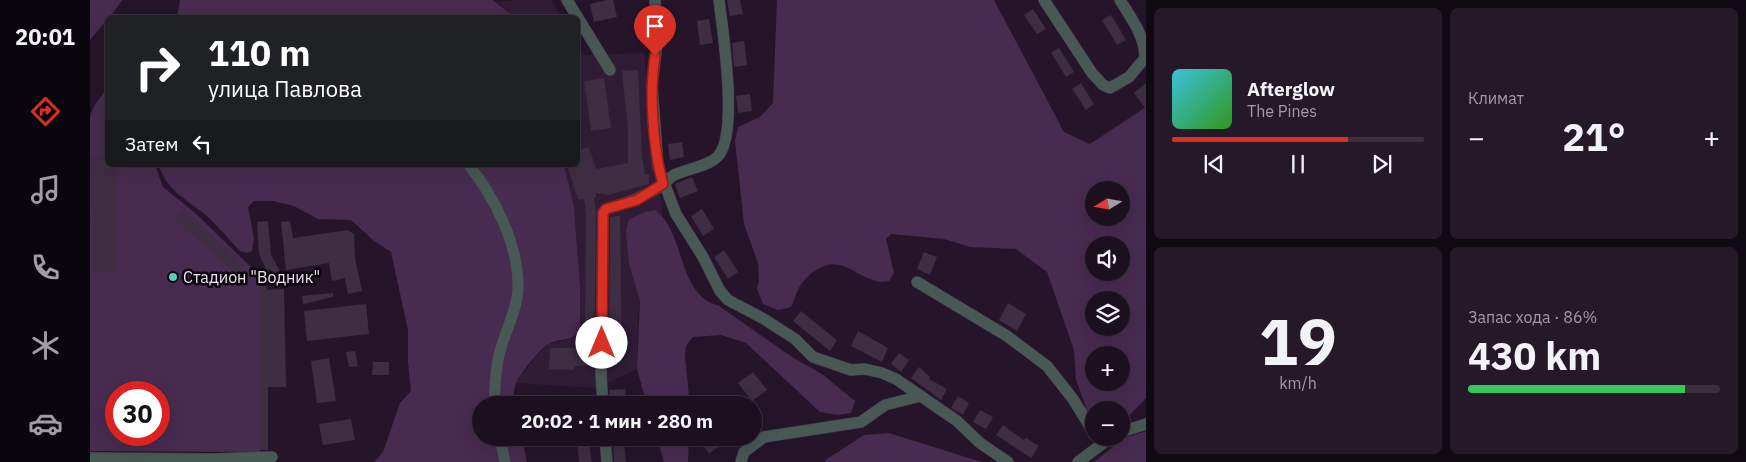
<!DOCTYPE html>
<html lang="ru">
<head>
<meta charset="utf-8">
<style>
  :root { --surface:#1c1020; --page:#251929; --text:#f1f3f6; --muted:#a09da5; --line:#3a303e; --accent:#d93025 }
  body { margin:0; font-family:"IBM Plex Sans",sans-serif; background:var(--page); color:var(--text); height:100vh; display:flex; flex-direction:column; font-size:19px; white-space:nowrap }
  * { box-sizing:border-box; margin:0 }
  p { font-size:16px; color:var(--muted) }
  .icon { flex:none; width:28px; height:28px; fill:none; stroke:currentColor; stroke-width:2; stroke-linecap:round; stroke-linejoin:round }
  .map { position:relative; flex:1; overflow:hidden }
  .sheet { display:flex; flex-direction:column; gap:8px; padding:8px; background:#0f0912; width:600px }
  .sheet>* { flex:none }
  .banner { position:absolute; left:15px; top:15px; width:475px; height:152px; border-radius:8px; box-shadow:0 5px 20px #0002,0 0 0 1px var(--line); background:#202124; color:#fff; overflow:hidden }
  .needle { width:32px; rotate:259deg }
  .buttons { position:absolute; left:995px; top:181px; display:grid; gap:10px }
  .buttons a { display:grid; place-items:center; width:45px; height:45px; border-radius:50%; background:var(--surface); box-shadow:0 5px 20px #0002,0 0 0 1px var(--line); font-size:25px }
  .speed { position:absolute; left:15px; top:381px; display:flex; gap:10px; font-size:25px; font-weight:700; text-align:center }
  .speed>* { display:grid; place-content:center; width:65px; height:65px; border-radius:50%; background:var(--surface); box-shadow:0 5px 20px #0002,0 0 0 1px var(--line); line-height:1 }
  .speed .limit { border:8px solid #d22; background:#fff; color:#111 }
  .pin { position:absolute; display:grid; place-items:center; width:42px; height:42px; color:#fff; margin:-51px -21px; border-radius:50% 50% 50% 0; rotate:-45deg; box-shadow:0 0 5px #0007 }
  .pin .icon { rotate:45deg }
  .me { position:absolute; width:55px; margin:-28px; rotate:0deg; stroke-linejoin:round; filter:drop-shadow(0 0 4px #0008) }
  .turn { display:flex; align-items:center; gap:18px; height:105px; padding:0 20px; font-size:22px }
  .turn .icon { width:65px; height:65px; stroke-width:2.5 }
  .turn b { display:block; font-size:35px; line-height:42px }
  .then { display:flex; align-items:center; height:48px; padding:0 20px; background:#0003; gap:10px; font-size:19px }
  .big { font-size:38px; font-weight:800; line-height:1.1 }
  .sheet .tile { flex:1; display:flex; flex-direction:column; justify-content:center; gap:8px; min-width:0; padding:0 18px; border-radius:8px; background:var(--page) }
  .sheet .dial { align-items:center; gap:0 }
  .dial b { font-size:65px; line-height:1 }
  .song { display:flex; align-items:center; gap:15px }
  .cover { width:60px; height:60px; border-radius:8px; background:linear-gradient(135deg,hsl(190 70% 55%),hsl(110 70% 35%)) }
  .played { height:5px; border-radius:2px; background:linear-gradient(90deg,var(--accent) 70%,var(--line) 70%) }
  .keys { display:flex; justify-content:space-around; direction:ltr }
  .heat { display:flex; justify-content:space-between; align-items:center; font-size:28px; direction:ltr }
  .charge { height:8px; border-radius:4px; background:linear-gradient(90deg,#34c759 86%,var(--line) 0) }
  .sheet .tiles { flex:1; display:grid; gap:8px; grid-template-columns:repeat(2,1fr) }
  .trip { position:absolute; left:382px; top:396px; width:290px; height:50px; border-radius:25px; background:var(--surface); box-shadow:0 5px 20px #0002,0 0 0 1px var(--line); font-weight:800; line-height:50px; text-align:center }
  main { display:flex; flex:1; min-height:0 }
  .menu { display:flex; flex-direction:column; width:90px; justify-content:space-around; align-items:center; background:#0b060d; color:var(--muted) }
  .menu .icon { width:35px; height:35px }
  .menu .selected { color:var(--accent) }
  .menu b { font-size:22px; color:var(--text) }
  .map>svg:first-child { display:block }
</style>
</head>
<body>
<main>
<nav class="menu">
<b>20:01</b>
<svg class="icon selected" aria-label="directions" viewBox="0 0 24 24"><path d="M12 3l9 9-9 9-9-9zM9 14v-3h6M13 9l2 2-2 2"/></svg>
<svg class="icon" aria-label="music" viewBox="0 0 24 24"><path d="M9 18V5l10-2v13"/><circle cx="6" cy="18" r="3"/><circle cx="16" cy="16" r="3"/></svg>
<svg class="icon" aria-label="phone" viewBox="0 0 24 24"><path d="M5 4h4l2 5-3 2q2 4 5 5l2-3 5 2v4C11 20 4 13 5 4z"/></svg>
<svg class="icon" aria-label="climate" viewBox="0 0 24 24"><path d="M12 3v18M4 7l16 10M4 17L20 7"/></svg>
<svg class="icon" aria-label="car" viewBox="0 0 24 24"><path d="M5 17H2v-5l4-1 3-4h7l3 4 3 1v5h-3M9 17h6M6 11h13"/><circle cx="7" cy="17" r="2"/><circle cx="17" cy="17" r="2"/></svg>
</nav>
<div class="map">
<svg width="1056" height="462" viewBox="0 0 1056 462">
  <rect width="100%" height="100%" fill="#26152a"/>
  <path fill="#311c36" d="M424,0H462L471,17H424L407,2Z
    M488,46L493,55L554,53L573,216L566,210L539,264L550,301L548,316L547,369L506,388L426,383L445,357L459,344L483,338L490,331V287L484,206L474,165H488Z"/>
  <path fill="#482b50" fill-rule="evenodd" d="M0,0H32L20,17L18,18L17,20L0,40Z
    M90,0H403L424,17H87Z
    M687,0H904L974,132L1000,144L1056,107V398L1031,424V410H1004V422L999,415L986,380L984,350L957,272L926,249L880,247L854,239L801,234L796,239L804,273L799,281C774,287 755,253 730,268C722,272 716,277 710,286C706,292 705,300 701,307L688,310L673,304L667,289L669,280L668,263L654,224L645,141L648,127L670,117L683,103ZM1004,190H1031V218H1004ZM1004,245H1031V272H1004ZM1004,300H1031V328H1004ZM1004,355H1031V382H1004Z
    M17,88L18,165H65L73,187L104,212L161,267L170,286V452L0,451V117L4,106ZM26,392H69V435H26Z
    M69,165H474L484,206L490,287V331C479,343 471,337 459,344C450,348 428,376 425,386C423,393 424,398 426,405H391V438H432L437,462H284L293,452L310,403L321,391L318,362V330L301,252L283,240L261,220L228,219L204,206L183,201H164L158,207L164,238L162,251L157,253L150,251C139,240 129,227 117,216C99,201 75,190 69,165Z
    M566,210C596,235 587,295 629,306L702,357L732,374L765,401L761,413L748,415L730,412L656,343L631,335L603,337L596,346L595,357L600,405H557L547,369L550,301L539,264L536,232L538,221L542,218L555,212Z
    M1056,431V462H1004L1034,438Z
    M799,433L885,460L892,462H735L737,459L774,435Z
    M567,438H599L598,462H574Z"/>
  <path fill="#3f2d43" d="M517,0H523L527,17L504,22L500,4Z
    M637,0H650L653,14L640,16Z
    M943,9L956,29L947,34L934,15Z
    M1021,15L1036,40L1027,45L1012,20Z
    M619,19L623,43L610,45L607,21Z
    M654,41L657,65L644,67L642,43Z
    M969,48L984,72L976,77L961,53Z
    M548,70L552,157L555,175L559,174V184L518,195L506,193V197L504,198L506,212L504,365L485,366L484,370L459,369L460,348H495L496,215L494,199L488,200L477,165H488V150L499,147L506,169L538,163V128L532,71Z
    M514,78L521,128L501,131L494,81Z
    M991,83L1004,104L996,110L982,89Z
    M1056,83V109L1044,93Z
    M660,94L662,111L648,113L646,96Z
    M592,142L594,157L580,160L578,144Z
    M18,156V165H26L25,271H3L1,157Z
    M602,177L608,191L590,198L585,184Z
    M93,209L154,265L146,275L85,219Z
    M612,209L624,229L613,236L601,216Z
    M530,216L532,362H519L520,217Z
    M178,221L181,255L190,271L184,275L180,269L177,271L169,254L167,222Z
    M200,221L203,238L258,230L264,234L265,258L272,291L258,294L255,278L242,281L239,263L196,270L191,222Z
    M634,250L648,272L638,279L624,257Z
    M834,252L847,257L840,275L827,269Z
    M170,286H177V290L194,289L196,387H178V450H170Z
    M243,293V297L213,304L212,296Z
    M918,303L936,314L927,331L909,320Z
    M276,304L279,334L217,341L214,311Z
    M711,311L747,340L740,351L703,321Z
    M768,331L798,348L792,362L761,346Z
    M265,351L268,366L259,367L256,352Z
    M809,353L819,360L811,372L801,364Z
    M239,358L246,401L227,403L221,361Z
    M283,362H299V375H282Z
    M829,367L840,377L839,379L857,389L851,400L821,378Z
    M663,372L677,390L662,401L648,383Z
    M535,389L536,405H520L519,390Z
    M868,396L879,403L873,415L861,408Z
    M890,410L903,417L896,429L883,422Z
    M261,419L265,440L233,445L229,424Z
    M913,425L934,440L936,438L949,446L941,458L906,435Z
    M487,438H498L502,462H489Z
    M523,438H534L536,462H524Z
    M608,438H631L635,442L619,454Z"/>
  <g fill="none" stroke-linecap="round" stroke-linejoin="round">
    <g stroke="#423246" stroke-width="12">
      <path id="minor" d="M477,0L520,70
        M565,0L567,44L562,85L568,167L586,214L613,257L630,291L638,300L674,319L705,339L723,357L761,370L775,369L792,373L806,379L867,421L890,443L918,462
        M954,0L1002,73L1013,85L1020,88L1039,77L1055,58C1055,36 1041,18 1030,0
        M379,165C405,198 429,245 428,289C427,311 414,333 409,355C405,371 405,389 404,405
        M827,282L917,336L957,366L983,399L1004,433
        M513,405L511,375L513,213L516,209C537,203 555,197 572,185C576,182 579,178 584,175C596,169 621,166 629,155C648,131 633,32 629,0
        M1031,432L1056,424
        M410,438L415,462
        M515,438L517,462
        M0,458L123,459L182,457
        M651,462L654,452L674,437L771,422L795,405L831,396
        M988,462L1020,438"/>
    </g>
    <use href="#minor" stroke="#485855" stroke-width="11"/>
  </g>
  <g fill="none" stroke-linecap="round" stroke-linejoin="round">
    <g stroke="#8d1f18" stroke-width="12">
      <path id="route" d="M512,343L513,213L516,209L547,200L573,184C563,149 559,93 565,56"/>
    </g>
    <use href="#route" stroke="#d93025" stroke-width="9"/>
  </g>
  <circle fill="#59cebf" stroke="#0b050d" stroke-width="2" cx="83" cy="277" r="5"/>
  <g text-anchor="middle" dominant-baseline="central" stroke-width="5" stroke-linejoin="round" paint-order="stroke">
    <g font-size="16" fill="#ede2f0" stroke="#0b050d" text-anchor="start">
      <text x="93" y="277">Стадион "Водник"</text>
    </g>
  </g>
</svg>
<div class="buttons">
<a><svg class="needle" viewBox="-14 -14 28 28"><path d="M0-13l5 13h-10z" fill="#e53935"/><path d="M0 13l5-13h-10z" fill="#a09da5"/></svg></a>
<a><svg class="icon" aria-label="sound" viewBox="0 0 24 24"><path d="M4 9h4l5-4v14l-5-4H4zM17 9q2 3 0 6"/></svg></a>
<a><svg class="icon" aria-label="layers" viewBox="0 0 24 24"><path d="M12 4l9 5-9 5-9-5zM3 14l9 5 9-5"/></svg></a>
<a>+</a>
<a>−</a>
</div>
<div class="speed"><div class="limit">30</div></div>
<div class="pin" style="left:565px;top:56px;background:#d93025"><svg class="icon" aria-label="arrive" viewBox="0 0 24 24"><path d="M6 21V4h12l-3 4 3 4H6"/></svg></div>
<svg class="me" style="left:512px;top:343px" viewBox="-20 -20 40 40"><circle r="19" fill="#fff"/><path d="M0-13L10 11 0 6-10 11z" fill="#d93025"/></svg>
<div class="trip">20:02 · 1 мин · 280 m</div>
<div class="banner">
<div class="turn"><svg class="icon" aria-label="right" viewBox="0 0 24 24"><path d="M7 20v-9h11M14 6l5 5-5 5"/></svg><div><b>110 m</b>улица Павлова</div></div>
<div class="then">Затем<svg class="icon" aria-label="left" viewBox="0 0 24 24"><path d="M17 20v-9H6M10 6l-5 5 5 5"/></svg></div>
</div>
</div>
<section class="sheet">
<div class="tiles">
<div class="tile">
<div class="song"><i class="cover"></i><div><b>Afterglow</b><p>The Pines</p></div></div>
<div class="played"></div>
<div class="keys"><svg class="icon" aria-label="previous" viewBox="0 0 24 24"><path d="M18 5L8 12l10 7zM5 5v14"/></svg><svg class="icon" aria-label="pause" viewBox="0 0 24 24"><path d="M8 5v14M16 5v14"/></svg><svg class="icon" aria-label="next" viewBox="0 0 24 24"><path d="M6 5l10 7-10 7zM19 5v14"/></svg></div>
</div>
<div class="tile"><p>Климат</p>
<div class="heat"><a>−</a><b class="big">21°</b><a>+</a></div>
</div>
<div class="tile dial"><b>19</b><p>km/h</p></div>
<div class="tile"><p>Запас хода · 86%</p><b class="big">430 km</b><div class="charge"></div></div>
</div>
</section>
</main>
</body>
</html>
